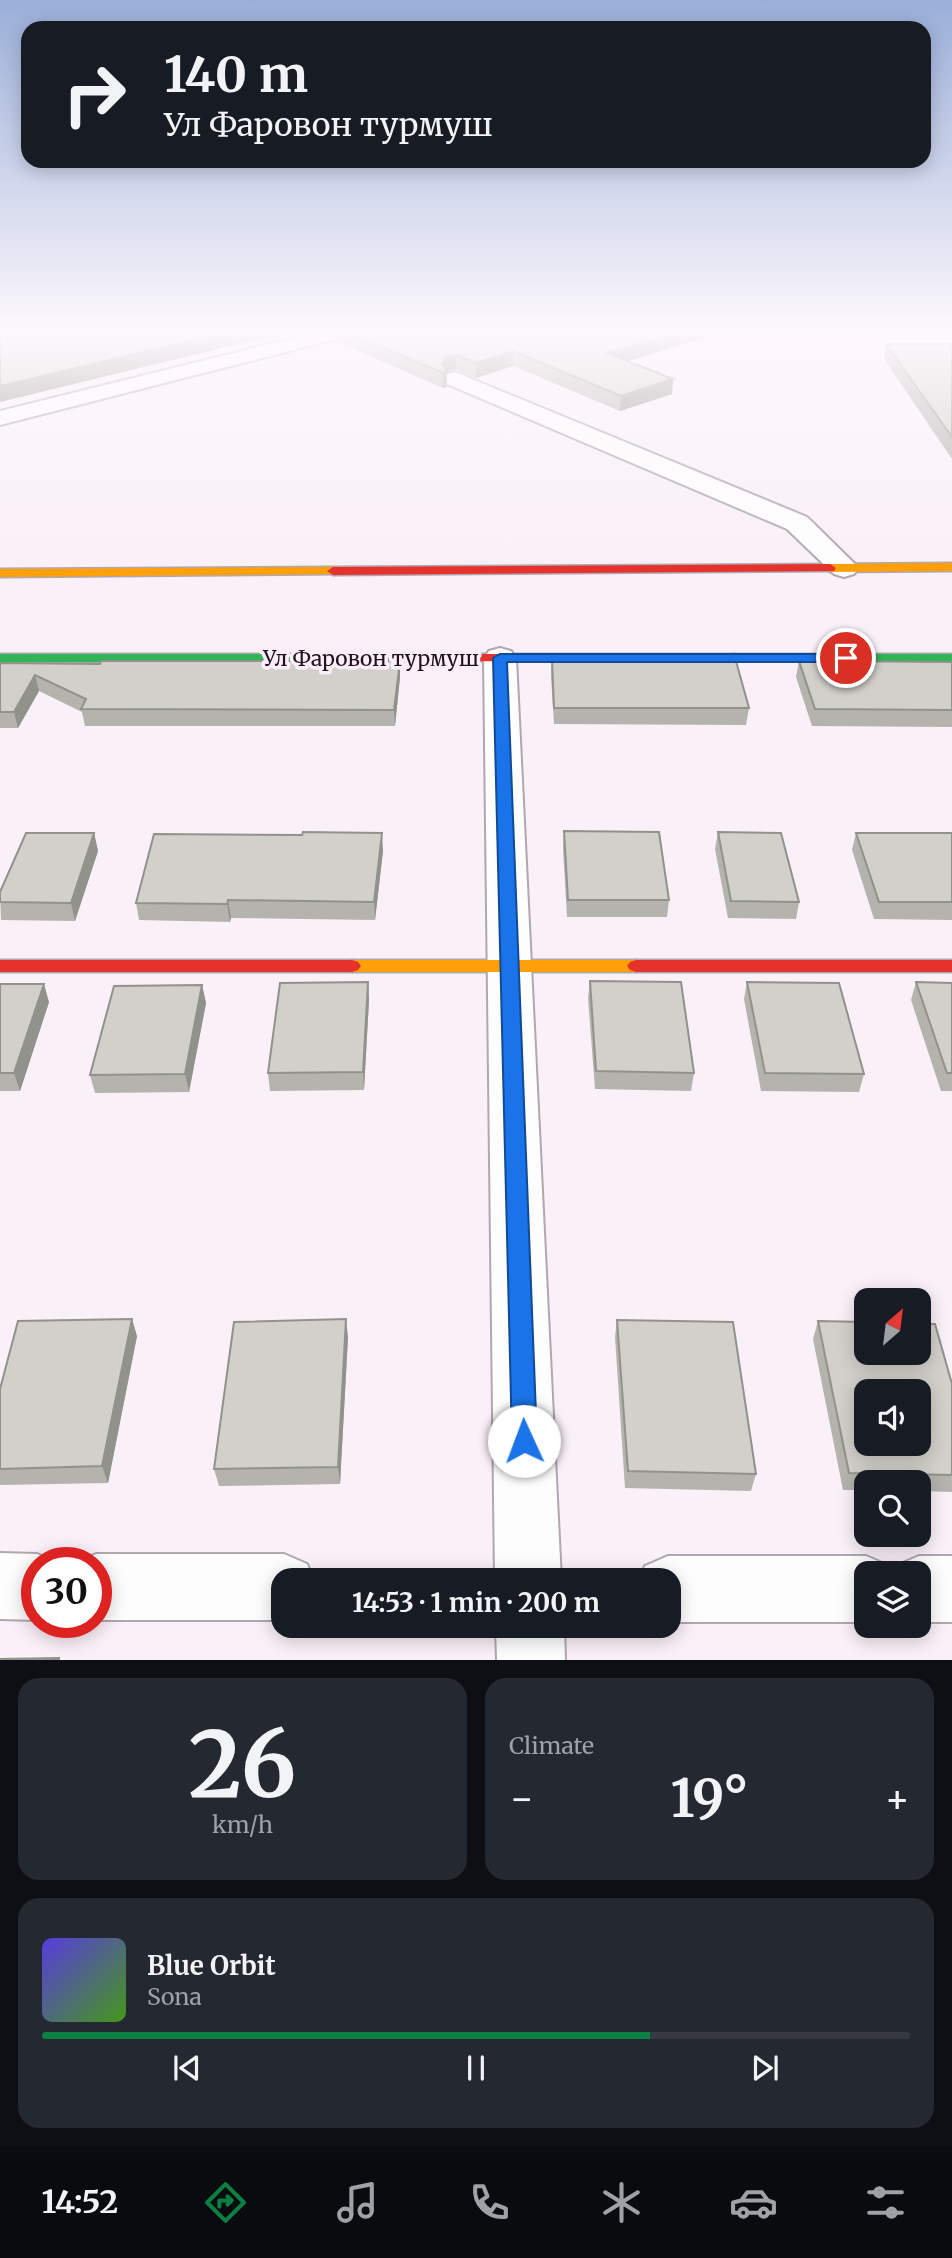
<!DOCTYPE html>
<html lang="en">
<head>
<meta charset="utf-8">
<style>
  :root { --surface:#171b24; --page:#242831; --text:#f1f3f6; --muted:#9ea1a6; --line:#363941; --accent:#0b8043 }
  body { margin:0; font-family:Merriweather,serif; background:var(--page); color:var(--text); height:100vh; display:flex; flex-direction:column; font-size:26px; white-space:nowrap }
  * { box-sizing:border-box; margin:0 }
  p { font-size:23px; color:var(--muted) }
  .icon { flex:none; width:38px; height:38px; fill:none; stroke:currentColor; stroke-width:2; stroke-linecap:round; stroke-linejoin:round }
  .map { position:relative; height:1660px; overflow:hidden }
  .sheet { display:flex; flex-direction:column; gap:18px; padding:18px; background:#0d0f14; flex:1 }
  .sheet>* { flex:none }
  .guide { position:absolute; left:21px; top:21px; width:910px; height:147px; border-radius:21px; box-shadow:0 4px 18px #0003; background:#171b24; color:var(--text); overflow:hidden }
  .needle { width:46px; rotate:28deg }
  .buttons { position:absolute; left:854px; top:1288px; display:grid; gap:14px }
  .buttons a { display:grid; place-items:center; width:77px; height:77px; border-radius:14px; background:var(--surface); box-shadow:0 4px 18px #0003; font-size:35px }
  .speed { position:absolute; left:21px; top:1547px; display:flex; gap:14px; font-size:35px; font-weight:700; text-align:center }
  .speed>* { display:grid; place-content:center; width:91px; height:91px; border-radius:50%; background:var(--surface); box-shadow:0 4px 18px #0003; line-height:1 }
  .speed .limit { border:10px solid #d22; background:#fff; color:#111 }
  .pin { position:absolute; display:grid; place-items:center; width:60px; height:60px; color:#fff; margin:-30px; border:4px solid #fff; border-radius:50%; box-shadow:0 2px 7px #0007 }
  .me { position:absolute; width:77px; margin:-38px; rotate:358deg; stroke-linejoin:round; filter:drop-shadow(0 0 5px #0008) }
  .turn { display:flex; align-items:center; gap:24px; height:147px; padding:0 28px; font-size:32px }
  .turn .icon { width:91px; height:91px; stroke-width:2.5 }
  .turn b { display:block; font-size:49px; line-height:60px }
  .big { font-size:52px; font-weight:700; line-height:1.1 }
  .sheet .tile { flex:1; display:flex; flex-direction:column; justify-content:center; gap:10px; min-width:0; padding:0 24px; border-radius:21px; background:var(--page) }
  .sheet .dial { align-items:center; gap:0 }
  .dial b { font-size:91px; line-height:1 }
  .song { display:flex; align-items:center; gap:21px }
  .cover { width:84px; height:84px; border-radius:10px; background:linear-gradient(135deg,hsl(250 70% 55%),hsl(100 70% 35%)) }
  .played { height:7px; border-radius:4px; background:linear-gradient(90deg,var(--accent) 70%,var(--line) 70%) }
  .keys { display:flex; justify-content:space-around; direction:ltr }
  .heat { display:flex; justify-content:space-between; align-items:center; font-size:38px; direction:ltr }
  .sheet .tiles { flex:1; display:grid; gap:18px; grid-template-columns:1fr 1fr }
  .tile:last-child { grid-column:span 2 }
  .trip { position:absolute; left:271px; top:1568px; width:410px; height:70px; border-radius:21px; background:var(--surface); box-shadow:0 4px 18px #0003; font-weight:700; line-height:70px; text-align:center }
  .tabs { display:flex; height:112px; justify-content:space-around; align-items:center; background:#090b0e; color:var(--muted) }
  .tabs .icon { width:49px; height:49px }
  .tabs .current { color:var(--accent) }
  .tabs b { font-size:32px; color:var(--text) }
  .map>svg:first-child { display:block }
</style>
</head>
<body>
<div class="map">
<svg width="952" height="1660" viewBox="0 0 952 1660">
  <rect width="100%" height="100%" fill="#faf0f8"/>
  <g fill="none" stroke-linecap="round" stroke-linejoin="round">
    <g stroke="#b1a7af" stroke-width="4">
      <path id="street" d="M330,329H363L360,333L0,425V411Z
        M455,372L807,517L859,568L854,574L844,577L834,574L787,529L447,384L444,379L447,374Z
        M500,648L511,651L516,658L561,1580H495L484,658L489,651Z
        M0,1553L37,1554L58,1563H37V1620L0,1619Z
        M96,1554H284L307,1564L314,1580H284V1620H96V1563H75Z
        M668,1556H866L889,1566L892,1573H866V1622H668V1580H639L645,1566Z
        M919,1556H952V1622H919V1573H893L896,1566Z
        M496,1626H564L565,1660H497Z"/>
    </g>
    <g stroke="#b1a7af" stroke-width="3">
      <path id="fast" d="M0,654H415L422,658L415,662H0Z
        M735,654H952V662L730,661V655Z"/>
    </g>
    <g stroke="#b1a7af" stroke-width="3">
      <path id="slow" d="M952,563V571L830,572L824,568L830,564Z
        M333,567L339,571L337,574L0,577V569Z
        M352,960H636L642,962L645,966L642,970L636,972H352L346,970L343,966L346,962Z"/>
    </g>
    <g stroke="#b1a7af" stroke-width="3">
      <path id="jam" d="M830,564L836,568L834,571L333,575L327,571L333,567Z
        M415,654H735L742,658L735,662L410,661V655Z
        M0,960H352L358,962L361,966L358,970L352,972H0Z
        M636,960H952V972H636L630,970L627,966L630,962Z"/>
    </g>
    <use href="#street" fill="#fefdfe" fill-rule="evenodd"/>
    <use href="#fast" fill="#30b455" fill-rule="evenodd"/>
    <use href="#slow" fill="#ff9f0a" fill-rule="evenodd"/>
    <use href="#jam" fill="#e5322d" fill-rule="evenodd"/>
  </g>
  <path fill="#b4b3ae" d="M336,329H733L628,361L673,379L672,394L620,411L513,366L476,378L456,370L446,371L447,387L443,388L337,342Z
    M886,344H952V459L884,359Z
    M552,660L749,708L746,725L554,724L551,676Z
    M799,661L952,662V727L812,726L796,677Z
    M0,663L400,677L395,726H85L82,712L39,691L18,728H0Z
    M564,831L669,900L667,917H567L563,848Z
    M718,832L799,902L796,919L728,918L715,849Z
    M94,833L98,851L75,921L1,920L0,892Z
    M856,833H952V920L874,919L852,850Z
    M383,851L375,920L231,918L230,922L139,920L136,903Z
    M590,981L694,1073L691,1091L595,1089L588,998Z
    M368,982L369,1000L364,1090L270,1091L268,1073Z
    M747,982L864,1074L859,1092L761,1091L744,999Z
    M916,982L952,983V1091H941L911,1000Z
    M0,984L49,1002L20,1091H0Z
    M202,985L206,1003L189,1092L95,1093L90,1075Z
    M617,1320L756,1474L751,1491L625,1488L615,1337Z
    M818,1321L952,1384V1492L919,1491V1482H866V1490H843L813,1339Z
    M137,1336L108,1483L0,1485V1389Z
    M348,1337L340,1484L219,1486L214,1469Z"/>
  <path fill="#92928d" d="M240,329H300L0,402V386Z
    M689,329H733L606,368L607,353Z
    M513,351V366L476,378V363Z
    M456,355V370L446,371L447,387L443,388L442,365L446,357Z
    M673,379L672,394L620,411L621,396Z
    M400,661V677L395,726L394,710Z
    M35,675L39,691L18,728L14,712Z
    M94,833L98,851L75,921L71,903Z
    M382,833L383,851L375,920L374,902Z
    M228,900L231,918L230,922L227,904Z
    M368,982L369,1000L364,1090L363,1072Z
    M44,984L49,1002L20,1091L14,1073Z
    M202,985L206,1003L189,1092L185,1074Z
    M132,1319L137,1336L108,1483L102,1466Z
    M346,1319L348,1337L340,1484L338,1467Z"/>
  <path fill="#d1d0ca" stroke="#92928d" stroke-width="2" fill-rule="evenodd" d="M0,329H240L0,386Z
    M339,329H689L607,353L673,379L621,396L513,351L476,363L456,355L446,357L442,365L447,372L443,373Z
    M886,344H952V437Z
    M552,660L736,661L749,708H554Z
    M101,661H400L394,710L81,709L86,699L35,675L14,712H0V663L100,664Z
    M799,661L952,662V710L815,709Z
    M564,831L659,832L669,900H568Z
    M303,832L382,833L374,902L228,900L227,904L136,903L154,834L302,835Z
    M718,832L781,833L799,902L731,901Z
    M26,833H94L71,903L0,902V892Z
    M856,833H952V902H879Z
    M590,981L681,982L694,1073L596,1071Z
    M368,982L363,1072L268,1073L280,983Z
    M747,982L839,983L864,1074L765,1073Z
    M916,982L952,983V1073H947Z
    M0,984H44L14,1073H0Z
    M202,985L185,1074L90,1075L114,986Z
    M132,1319L102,1466L0,1469V1389L18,1321Z
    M346,1319L338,1467L214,1469L234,1322Z
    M617,1320L733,1322L756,1474L628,1471Z
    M818,1321L866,1322V1353H919V1324H935L952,1384V1475L849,1473ZM866,1391H919V1444H866Z
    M59,1658V1660H0V1659Z"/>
  <linearGradient id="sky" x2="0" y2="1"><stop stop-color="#9aaed8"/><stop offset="0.59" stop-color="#fdf8fc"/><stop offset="1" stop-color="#fdf8fc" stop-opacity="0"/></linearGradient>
  <rect width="952" height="561" fill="url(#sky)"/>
  <path fill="#1a73e8" stroke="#114b97" stroke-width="2" d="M500,654H846L852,658L846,662H507L537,1441L533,1449L524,1453L515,1449L512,1441L493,658Z"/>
  <g text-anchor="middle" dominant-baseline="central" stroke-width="7" stroke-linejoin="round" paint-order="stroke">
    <g font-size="21" fill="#1d141c" stroke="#fdedfa">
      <text x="371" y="658">Ул Фаровон турмуш</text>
    </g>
  </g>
</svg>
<div class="buttons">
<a><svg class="needle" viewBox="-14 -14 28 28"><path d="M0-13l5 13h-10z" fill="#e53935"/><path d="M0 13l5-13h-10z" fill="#9ea1a6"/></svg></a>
<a><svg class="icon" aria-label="sound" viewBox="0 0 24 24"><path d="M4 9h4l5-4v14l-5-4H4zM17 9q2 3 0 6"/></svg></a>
<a><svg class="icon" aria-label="search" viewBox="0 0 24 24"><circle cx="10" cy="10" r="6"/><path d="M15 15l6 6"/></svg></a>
<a><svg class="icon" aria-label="layers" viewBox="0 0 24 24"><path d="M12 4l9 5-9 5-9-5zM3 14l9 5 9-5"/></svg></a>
</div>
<div class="speed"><div class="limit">30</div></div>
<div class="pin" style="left:846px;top:658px;background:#d93025"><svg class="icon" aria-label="arrive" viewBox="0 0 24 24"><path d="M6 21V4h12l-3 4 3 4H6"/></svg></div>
<svg class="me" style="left:524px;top:1441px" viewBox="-20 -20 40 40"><circle r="19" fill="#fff"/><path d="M0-13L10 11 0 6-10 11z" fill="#1a73e8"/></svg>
<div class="trip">14:53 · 1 min · 200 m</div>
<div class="guide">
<div class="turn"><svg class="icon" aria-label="right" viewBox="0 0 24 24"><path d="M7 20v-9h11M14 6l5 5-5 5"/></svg><div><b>140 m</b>Ул Фаровон турмуш</div></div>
</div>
</div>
<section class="sheet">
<div class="tiles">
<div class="tile dial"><b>26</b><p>km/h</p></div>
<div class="tile"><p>Climate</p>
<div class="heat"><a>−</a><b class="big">19°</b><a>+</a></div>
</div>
<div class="tile">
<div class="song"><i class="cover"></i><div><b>Blue Orbit</b><p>Sona</p></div></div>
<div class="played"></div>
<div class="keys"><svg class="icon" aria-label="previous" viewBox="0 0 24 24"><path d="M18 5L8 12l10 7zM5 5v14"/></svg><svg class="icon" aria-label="pause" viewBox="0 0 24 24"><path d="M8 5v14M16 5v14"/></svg><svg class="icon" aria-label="next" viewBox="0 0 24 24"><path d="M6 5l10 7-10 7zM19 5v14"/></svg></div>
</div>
</div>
</section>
<nav class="tabs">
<b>14:52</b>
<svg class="icon current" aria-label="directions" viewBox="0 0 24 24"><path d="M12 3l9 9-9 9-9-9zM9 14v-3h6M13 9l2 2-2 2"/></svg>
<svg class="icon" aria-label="music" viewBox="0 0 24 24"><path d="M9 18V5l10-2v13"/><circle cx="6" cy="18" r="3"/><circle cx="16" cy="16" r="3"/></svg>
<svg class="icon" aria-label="phone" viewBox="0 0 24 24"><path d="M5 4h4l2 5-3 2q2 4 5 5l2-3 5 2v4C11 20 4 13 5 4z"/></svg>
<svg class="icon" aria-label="climate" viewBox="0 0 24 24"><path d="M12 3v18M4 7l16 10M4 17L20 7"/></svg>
<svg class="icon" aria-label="car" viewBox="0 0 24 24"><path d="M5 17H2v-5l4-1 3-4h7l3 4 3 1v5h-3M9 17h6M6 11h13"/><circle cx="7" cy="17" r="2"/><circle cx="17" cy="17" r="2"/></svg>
<svg class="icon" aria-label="filters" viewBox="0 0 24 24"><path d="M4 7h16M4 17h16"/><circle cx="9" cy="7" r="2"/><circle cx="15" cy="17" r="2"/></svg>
</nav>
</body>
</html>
